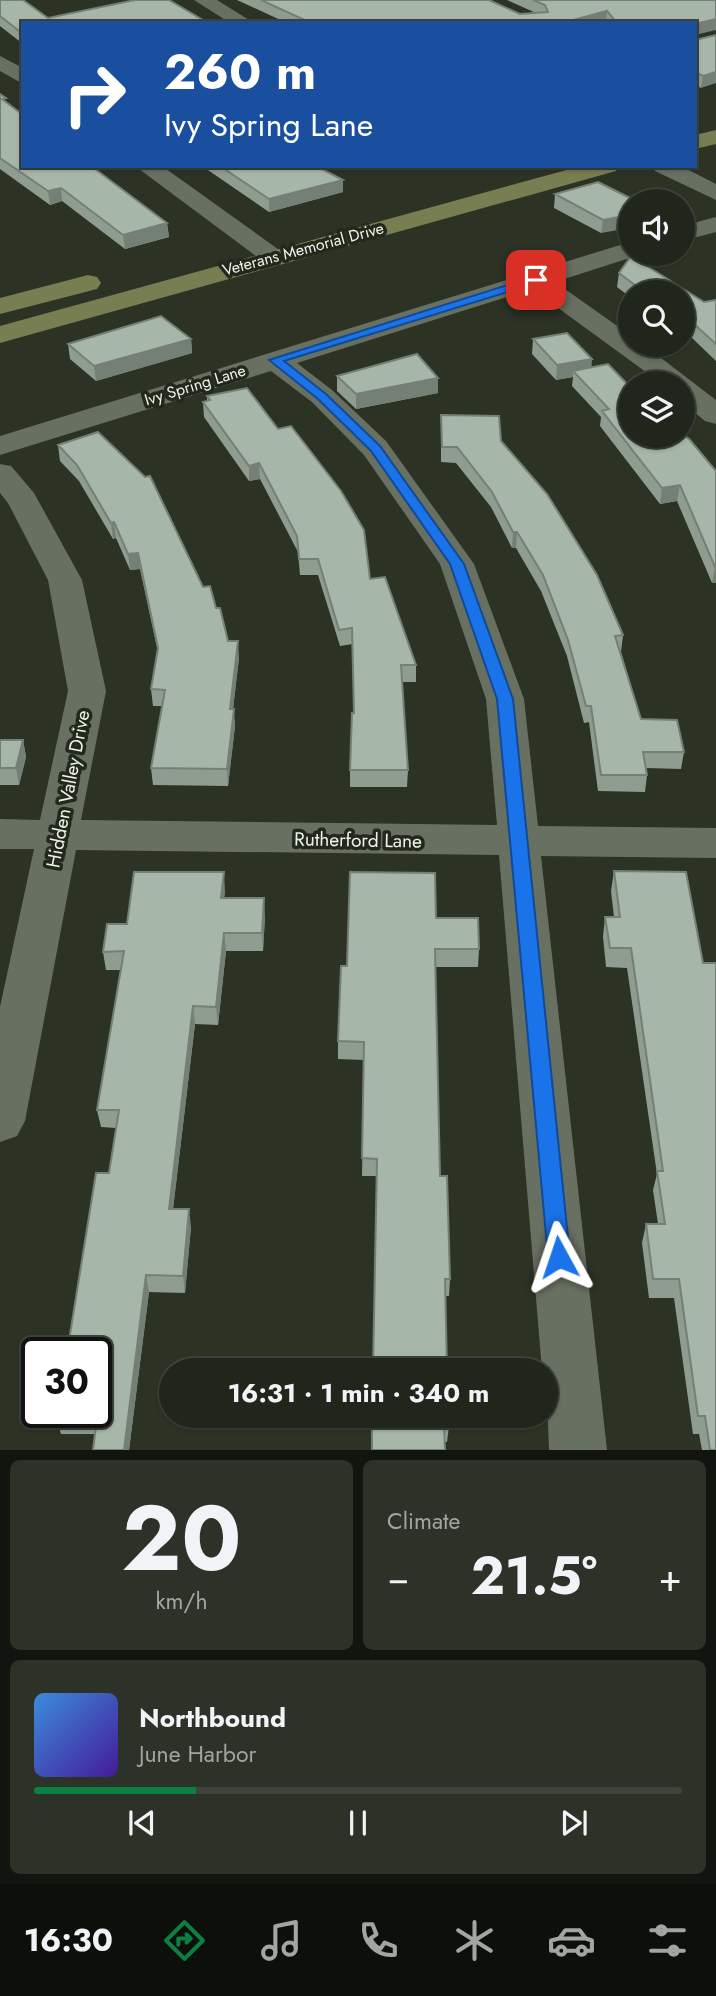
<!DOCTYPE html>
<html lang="en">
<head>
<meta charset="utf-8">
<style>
  :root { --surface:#21261c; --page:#2d3229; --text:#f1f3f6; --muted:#a2a5a3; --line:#3e433b; --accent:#0b8043 }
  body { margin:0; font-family:Jost,sans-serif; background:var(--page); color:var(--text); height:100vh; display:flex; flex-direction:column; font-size:26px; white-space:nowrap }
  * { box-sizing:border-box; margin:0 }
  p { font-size:23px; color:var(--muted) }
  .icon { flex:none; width:38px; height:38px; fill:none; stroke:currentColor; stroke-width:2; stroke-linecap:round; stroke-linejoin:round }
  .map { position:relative; height:1450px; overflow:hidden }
  .side { display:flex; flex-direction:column; gap:10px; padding:10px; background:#12150f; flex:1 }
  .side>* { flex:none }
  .top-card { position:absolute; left:21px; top:21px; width:676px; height:147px; border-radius:0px; box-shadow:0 2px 5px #0004,0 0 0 2px var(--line); background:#1a4fa0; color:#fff; overflow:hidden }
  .fabs { position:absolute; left:618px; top:189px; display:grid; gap:14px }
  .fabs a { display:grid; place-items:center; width:77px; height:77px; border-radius:50%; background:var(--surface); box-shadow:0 2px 5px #0004,0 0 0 2px var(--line); font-size:35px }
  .speed { position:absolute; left:21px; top:1337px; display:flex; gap:14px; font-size:35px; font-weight:700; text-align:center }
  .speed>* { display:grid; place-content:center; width:91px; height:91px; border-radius:50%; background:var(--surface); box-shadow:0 2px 5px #0004,0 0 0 2px var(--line); line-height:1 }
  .speed .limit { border:4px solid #111; border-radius:10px; background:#fff; color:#111 }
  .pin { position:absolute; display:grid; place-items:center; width:60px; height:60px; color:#fff; margin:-30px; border-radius:14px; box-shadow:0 4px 10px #0006 }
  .me { position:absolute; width:77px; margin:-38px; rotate:355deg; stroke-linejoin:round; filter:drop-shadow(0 0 5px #0008) }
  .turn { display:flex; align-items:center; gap:24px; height:147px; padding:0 28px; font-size:32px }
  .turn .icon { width:91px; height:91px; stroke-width:2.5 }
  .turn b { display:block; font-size:49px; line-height:60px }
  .big { font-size:52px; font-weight:700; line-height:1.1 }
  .side .card { flex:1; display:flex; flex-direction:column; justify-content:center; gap:10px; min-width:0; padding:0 24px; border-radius:10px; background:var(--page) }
  .side .dial { align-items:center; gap:0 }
  .dial b { font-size:91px; line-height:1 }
  .song { display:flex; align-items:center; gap:21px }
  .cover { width:84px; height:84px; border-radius:10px; background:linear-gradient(135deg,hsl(210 70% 55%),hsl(260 70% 35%)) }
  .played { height:7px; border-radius:4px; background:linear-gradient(90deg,var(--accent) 25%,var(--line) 25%) }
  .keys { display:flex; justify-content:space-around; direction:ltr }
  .heat { display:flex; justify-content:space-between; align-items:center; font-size:38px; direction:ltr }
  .side .tiles { flex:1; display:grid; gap:10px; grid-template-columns:1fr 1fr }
  .card:last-child { grid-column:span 2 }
  .trip { position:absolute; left:159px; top:1358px; width:399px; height:70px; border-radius:35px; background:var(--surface); box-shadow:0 2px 5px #0004,0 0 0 2px var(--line); font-weight:700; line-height:70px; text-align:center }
  .menu { display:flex; height:112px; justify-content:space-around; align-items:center; background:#0d0f0b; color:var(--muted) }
  .menu .icon { width:49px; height:49px }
  .menu .current { color:var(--accent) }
  .menu b { font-size:32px; color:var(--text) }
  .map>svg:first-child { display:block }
</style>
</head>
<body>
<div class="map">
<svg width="716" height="1450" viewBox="0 0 716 1450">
  <rect width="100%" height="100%" fill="#2c3325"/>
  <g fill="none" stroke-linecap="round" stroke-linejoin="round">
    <path fill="#687061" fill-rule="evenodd" d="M194,0H217L254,23H230Z
      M0,56L23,68V84L0,71Z
      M135,166H162L282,252L286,257L282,262L273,265L264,262Z
      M652,166H681L716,184V200L655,171Z
      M716,217V232L682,241V226Z
      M630,242V254L639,255L555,282L630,335V345H644L716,400V424L705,421L682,402V383H661L532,289L297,363L332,390L386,441L474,564L524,699L538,826L716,828V858L541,856L607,1450H549L546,1370H542L499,855L76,850L25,1121L17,1136L0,1142V1007L34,849H0V819L40,820L68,691L48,580L8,503L0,493V464L11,466L34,493L82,580L106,691L81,820L497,825L486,699L440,564L364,455L312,402L271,371L0,455V436Z"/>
    <path fill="#777e51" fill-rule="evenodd" d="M716,130V144L695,149V135Z
      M581,166H619L616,171L0,343V326Z
      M88,275L97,277L101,283L97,289L0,314V298Z"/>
  </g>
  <path fill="#8f9d90" d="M0,0L48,18L23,23V44L0,26Z
    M237,0H489L520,14L536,13L507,0H716L695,23H287Z
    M716,35L701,88L697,86L695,40Z
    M0,94L7,103L167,223L169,237L125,249L62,201L50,205L0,169Z
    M202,166H316L343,180V192L269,212Z
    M555,194L636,201L601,233L554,208Z
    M631,256L704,302L716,300V361L691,337L684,339L682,338V292H630V297L617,287L619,273Z
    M191,339L192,353L96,381L70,359L68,344Z
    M533,339L591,368L630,436L716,471V583H712L677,501L660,504L600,426L601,417L572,386L573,377L556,380L532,354Z
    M337,376L438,393L356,409L337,391Z
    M207,396L370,579L416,665V682H402L408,770L407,787H350V770L354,713L353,644L340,646L318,575H300L298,552L260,479L249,481L204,417L203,402L207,401Z
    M441,415L501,441L623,635L621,652L641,719L684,752L681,769L646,768L647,775L645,792L598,791L589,722L584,723L567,656L541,591L516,548H512L491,507L456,463L441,462Z
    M58,445L203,587L216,608L228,641L239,658L233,709L235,726L228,786L153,785L151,768L162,706H153L151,689L158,652L140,569L130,570L116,538L113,539L79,481L60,461Z
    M0,740H23L26,757L19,785H0Z
    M614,871L686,872L716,1450H702L699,1434H693L674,1298H649L642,1243L646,1224H658L653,1190L657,1174L627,968L606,967L603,937L605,917H614L611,891Z
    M225,891L224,898L265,916L263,951H226L218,1025L195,1024L173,1209L191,1227L185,1293L149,1292L129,1450H93L95,1434H61L56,1417L109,1173L116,1128L101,1127L97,1110L121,970H106L103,952L127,924Z
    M436,918L479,949L478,967H435L440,1176L450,1279L449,1296H445L376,1176H362L364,1060L338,1059V1041L347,966Z
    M372,1416L449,1426L447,1442H445Z"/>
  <path fill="#747f76" d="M607,11L606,22L603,23H562Z
    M716,19V30L695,35V24Z
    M716,72V83L701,88L703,76Z
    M699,74L697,86L695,87V75Z
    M343,180V192L269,212V199Z
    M61,188L62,201L50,205L48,191Z
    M630,215V228L601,233L603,220Z
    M167,223L169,237L125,249L123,235Z
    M693,323L691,337L684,339L686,325Z
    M191,339L192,353L96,381L94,366Z
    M592,359L591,374L573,371V377L556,380L557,365Z
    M438,378V393L356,409V394Z
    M259,463L260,479L249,481V466Z
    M680,485L677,501L660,504L662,488Z
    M114,522L116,538L113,539L111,523Z
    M513,532H517L516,548H512Z
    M138,553L140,569L130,570L128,554Z
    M715,567H716V583H712Z
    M238,641L239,658L231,726L230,709Z
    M234,709L235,726L228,786L227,769Z
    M23,740L26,757L19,785L16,768Z
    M224,872L225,891L222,916L221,898Z
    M264,898L265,916L263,951L262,933Z
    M224,933L226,951L218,1025L216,1007Z
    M193,1006L195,1024L171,1226L169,1209Z
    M189,1209L191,1227L185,1293L183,1276Z
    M146,1275L149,1292L129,1450H124Z"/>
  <path fill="#a6b6a8" stroke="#747f76" stroke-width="2" d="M0,0H23L48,18L135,0H169L208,23H23V34L0,16Z
    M261,0H489L520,14L548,12L545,5L533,0H716V19L695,24V23H617L607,11L562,23H311Z
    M695,35V40L716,35V72L703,76L699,74L695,75Z
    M0,94L6,98L2,99L23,115V166H91L167,223L123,235L61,188L48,191L0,158Z
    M220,166H316L343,180L269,199Z
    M598,182L636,201H630V215L603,220L555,194Z
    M631,256L704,302L716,300V344L693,323L686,325L682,322V292H644L619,273Z
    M161,316L191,339L94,366L68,344Z
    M567,333L592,359L557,365L533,339Z
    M417,354L438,378L356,394L337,376Z
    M608,364L630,387V436H682V433L690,440L716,471V567H715L680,485L662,488L602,411L609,409L573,371Z
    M247,388L278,429L291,426L341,491L364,530L370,579L385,577L416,665H401L408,770H350L352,713H354L352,628L339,630L318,559H299L297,536L259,463L249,466L203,402L210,400L207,396Z
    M441,415L499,416L501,441L547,494L597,575L623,635L615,636L641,719L677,720L684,752H643L647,775H601L591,706H586L568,640L543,575L517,532H513L492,492L457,447H442Z
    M98,432L145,477L150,476L203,587L210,586L216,608H220L228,641H238L230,709H234L227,769L151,768L165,690L151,689L158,648L138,553L128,554L114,522L111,523L77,465L58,445Z
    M0,740H23L16,768H0Z
    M614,871L686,872L703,963H716V1450H710L705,1416H698L679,1279H653L646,1224H665L657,1171H663L631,948H610L605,917H620Z
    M134,872H224L221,898H264L262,933H224L216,1007L193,1006L169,1209H189L183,1276L146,1275L124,1450H93L97,1418L56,1417L57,1412H96V1353H67L96,1173H109L119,1110H97L124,951L103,952L107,924H127Z
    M350,872L435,873L436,918H478L479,949H435L440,1176H447L450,1279H445L447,1370H373L377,1159L362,1158L364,1042L338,1041L341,966H347Z
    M372,1416H449V1426L444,1425L445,1450H372Z"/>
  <path fill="#1a73e8" stroke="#114b97" stroke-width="2" d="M536,276L540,277V282L284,361L326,394L380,446L464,564L513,699L570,1257L567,1264L559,1267L551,1264L548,1257L497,699L450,564L371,451L318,399L269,360Z"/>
  <g text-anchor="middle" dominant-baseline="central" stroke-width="7" stroke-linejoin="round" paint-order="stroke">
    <g font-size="16" fill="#eef3ea" stroke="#22291c">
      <text transform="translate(303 249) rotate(-15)">Veterans Memorial Drive</text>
      <text transform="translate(195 385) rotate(-17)">Ivy Spring Lane</text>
    </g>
    <g font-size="19" fill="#eef3ea" stroke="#22291c">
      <text transform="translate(68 789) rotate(-79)">Hidden Valley Drive</text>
      <text transform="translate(358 840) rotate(1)">Rutherford Lane</text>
    </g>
  </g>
</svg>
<div class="fabs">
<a><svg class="icon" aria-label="sound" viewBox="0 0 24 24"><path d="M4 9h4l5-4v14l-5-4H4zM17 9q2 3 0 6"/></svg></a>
<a><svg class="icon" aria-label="search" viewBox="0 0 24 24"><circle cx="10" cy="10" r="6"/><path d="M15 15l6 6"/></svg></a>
<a><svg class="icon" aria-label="layers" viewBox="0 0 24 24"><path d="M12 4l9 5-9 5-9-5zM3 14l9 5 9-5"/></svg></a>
</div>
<div class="speed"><div class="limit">30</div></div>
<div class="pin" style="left:536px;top:280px;background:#d93025"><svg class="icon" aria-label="arrive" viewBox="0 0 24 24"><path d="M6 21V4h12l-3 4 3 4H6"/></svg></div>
<svg class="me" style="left:559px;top:1257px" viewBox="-20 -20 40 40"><path d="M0-17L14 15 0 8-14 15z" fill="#1a73e8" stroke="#fff" stroke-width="4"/></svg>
<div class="trip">16:31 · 1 min · 340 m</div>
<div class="top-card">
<div class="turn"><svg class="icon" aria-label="right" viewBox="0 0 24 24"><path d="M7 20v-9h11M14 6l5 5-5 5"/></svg><div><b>260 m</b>Ivy Spring Lane</div></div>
</div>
</div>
<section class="side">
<div class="tiles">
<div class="card dial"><b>20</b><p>km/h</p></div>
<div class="card"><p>Climate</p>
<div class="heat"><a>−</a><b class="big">21.5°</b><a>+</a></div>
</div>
<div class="card">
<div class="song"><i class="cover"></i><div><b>Northbound</b><p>June Harbor</p></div></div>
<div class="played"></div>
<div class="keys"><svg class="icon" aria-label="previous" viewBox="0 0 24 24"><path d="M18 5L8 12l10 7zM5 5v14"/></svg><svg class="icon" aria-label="pause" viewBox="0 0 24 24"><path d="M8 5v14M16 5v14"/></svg><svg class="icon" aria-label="next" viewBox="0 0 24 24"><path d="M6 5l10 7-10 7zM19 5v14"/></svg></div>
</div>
</div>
</section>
<nav class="menu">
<b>16:30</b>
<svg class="icon current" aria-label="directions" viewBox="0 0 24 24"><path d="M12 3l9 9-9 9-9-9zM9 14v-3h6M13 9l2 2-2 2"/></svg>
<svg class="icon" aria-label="music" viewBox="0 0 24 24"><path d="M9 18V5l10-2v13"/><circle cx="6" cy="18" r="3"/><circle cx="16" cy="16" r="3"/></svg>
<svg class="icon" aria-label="phone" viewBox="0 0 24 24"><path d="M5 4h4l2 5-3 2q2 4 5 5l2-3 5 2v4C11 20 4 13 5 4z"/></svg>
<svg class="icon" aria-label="climate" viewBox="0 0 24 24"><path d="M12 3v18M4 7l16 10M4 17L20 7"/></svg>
<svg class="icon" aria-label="car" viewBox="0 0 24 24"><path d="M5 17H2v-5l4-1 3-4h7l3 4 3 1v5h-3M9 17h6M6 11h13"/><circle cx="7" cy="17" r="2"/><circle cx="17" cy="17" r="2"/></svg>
<svg class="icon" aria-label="filters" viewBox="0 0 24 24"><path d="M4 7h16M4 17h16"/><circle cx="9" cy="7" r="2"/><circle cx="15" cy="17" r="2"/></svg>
</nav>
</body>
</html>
